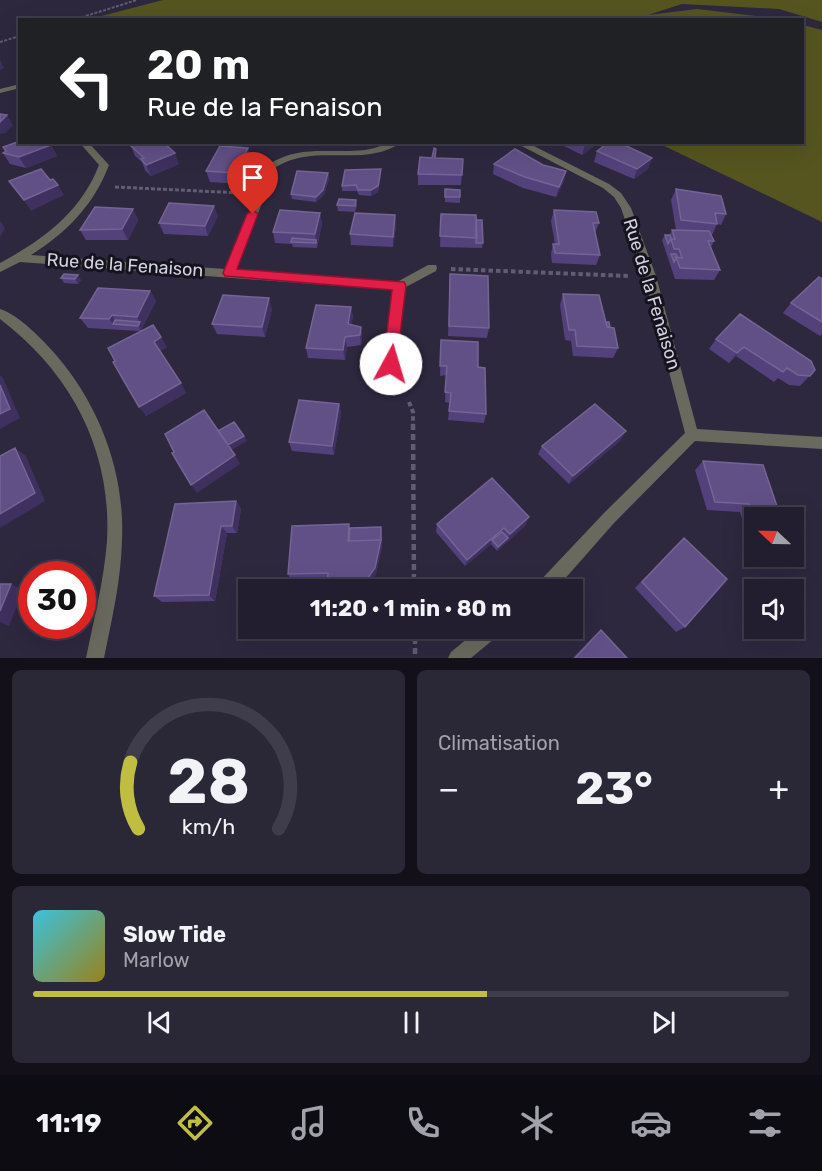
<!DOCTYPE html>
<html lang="fr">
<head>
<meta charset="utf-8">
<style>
  :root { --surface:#221e2f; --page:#2a2737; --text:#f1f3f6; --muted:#a2a2aa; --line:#3f3c4b; --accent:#c0be40 }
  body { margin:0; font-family:Rubik,sans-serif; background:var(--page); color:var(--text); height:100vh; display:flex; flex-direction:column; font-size:22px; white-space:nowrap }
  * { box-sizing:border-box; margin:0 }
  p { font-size:20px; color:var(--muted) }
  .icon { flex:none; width:33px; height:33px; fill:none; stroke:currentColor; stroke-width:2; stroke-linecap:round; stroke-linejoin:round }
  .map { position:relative; height:658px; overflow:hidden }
  .side { display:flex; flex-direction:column; gap:12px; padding:12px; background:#13101a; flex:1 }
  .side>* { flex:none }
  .top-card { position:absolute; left:18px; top:18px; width:786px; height:126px; border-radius:0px; box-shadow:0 6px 24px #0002,0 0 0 2px var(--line); background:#202124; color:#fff; overflow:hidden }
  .needle { width:39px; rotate:292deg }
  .fabs { position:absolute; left:744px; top:507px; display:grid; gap:12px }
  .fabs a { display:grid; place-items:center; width:60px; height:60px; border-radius:0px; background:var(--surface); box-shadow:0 6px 24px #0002,0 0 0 2px var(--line); font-size:30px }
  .speed { position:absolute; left:18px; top:561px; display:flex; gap:12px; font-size:30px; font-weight:700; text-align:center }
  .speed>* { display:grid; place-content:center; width:78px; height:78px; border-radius:50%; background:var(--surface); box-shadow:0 6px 24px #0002,0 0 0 2px var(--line); line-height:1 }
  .speed .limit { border:9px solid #d22; background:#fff; color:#111 }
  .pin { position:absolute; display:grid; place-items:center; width:51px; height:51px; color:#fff; margin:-62px -26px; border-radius:50% 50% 50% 0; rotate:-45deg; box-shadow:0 0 6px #0007 }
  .pin .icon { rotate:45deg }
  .me { position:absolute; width:66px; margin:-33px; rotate:6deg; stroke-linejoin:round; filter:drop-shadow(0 0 4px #0008) }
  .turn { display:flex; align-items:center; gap:21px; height:126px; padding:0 30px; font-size:27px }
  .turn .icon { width:78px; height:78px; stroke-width:2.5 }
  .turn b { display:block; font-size:42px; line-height:51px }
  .big { font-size:45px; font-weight:700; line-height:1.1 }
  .side .card { flex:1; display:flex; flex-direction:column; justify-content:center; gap:9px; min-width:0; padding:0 21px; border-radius:9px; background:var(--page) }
  .side .dial { align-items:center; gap:0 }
  .dial svg { height:156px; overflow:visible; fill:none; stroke:var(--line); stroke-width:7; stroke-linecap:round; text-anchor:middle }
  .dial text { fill:var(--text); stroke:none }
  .song { display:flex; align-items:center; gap:18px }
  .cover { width:72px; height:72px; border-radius:9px; background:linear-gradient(135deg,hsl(190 70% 55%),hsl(50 70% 35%)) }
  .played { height:6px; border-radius:3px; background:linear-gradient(90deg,var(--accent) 60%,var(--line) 60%) }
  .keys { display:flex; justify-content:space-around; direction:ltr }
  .heat { display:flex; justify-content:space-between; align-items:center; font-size:33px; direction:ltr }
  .side .tiles { flex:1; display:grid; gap:12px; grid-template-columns:1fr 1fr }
  .card:last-child { grid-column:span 2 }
  .trip { position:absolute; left:238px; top:579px; width:345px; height:60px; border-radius:0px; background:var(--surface); box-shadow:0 6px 24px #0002,0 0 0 2px var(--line); font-weight:700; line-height:60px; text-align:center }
  .tabs { display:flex; height:96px; justify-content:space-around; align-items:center; background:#0e0c13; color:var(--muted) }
  .tabs .icon { width:42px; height:42px }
  .tabs .active { color:var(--accent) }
  .tabs b { font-size:27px; color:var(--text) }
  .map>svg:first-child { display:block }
</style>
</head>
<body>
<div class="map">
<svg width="822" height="658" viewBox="0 0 822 658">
  <rect width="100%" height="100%" fill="#2e283f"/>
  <path fill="#565520" d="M163,0H822V22L779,9L682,4L648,15L697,9L782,19H90Z
    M803,25L822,30V222L658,143L802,142Z"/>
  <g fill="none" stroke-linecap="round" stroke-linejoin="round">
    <path stroke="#615c71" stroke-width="2" stroke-dasharray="3 1.5" stroke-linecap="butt" d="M73,20L137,0
      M0,42L20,36"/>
    <path stroke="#615c71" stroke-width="3" stroke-dasharray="4 2" stroke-linecap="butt" d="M115,187L242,193"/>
    <path stroke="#615c71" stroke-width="4" stroke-dasharray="4.5 3" stroke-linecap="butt" d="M451,269L629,276
      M409,402L413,412V425"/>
    <path stroke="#615c71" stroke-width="4.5" stroke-dasharray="6 4" stroke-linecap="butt" d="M413,424L414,590
      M415,628V658"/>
    <path fill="#696a5d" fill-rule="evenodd" d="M20,84V88L0,93V89Z
      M79,142H88L109,165C94,205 66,233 31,255L225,269L269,164C301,144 330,154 365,150C378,148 389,142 402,142C364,169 316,142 276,167L236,270L397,282L428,265H436L437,268L436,271L404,288L397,364L406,385L405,389L400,390L395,389L385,364L393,290L20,262L0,272V263C43,240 81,212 99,165Z
      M514,142H526L609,184L621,193L631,208L656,276L697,429L822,437V449L695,441L614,523L555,590H535L537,584L604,513L685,433L644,276L621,208L614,197L603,188Z
      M0,309C19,315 43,340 56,355C100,406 125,473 122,540C121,580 112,619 104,658H86C94,619 104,580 107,541C112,450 71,373 0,319Z
      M480,628H502L500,634L471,658H448L451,652Z"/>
  </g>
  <path fill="#53417c" d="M556,142H597V144L582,155Z
    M51,145L57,156L26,168L10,164L3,153L6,151L3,147Z
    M131,146L179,164L151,176L145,170L142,162L135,156Z
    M248,148L251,158L239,184L210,182L206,171Z
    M597,151L652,158L648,169L634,179L594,162Z
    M436,158L463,159L461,185H418V174Z
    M494,164L564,181L556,197L523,188L493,174Z
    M381,169V175L378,192L371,196L359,195L357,191H342V186Z
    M328,173L329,179L324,195L316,202L292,199L291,194Z
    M445,189L460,190V203L445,202Z
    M676,189L726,214L721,225L717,224L712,235H711L714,241L711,247L720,270L714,280L675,279L662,240L665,235H670L672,230H676L671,200Z
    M356,200L357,205L355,212L338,211L337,205Z
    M133,209L138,220L128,240H86L80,230Z
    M554,210L599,223L595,233L600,255L596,265L552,263L551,254L553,244H555L551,221Z
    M320,213L322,224L317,248L293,247L292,244L275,243L273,232Z
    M441,214L476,220L483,243L482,248L440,247Z
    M395,215L396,226L393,247L351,245L350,234Z
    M218,216L208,236L164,234L159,223Z
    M64,274L81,280L78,284L64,283L61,278Z
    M450,274L489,328L487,338L448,336Z
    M822,279V334L820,336L783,313L791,303Z
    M150,291L156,301L141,330L167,347L160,351L186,393L146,416L115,361L140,331L88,328L80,318Z
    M563,294L606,322L610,327L618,348L613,358L573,356L571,341L565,340L560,305Z
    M351,307L353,317L351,325L361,327L362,337L361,345L347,347L345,360L308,358L306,348Z
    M272,309L265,337L217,334L212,324Z
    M740,314L815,370L800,386L789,385L778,378L774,382L736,356L729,363L709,349L716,339Z
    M441,340L478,367L486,414L484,423L448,420L450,403L445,402L446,375L440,376Z
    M339,404L341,413L334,455L292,451L289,442Z
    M621,440L569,484L538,454L542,446Z
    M703,461L781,518H754V535L752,534L745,529L740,512L707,510L695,470Z
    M236,501L241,509L237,533H227L215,601L162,602L154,596Z
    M437,524L526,525L497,551L491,544L465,566L436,532Z
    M350,528L381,530L382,546L376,574L365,590H329L327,587L328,580L291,581L288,574Z
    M684,538L685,627L676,632L635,588L676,545Z
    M601,630L627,658H573L595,635Z"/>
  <path fill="#3e305f" d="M0,60L4,68L0,70Z
    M7,115L13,125L5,133L0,134V122Z
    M588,142H597V144L582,155L585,145Z
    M51,145L57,156L26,168L19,157Z
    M248,148L251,158L239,184L236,173Z
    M175,153L179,164L151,176L146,165Z
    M652,158L648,169L634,179L637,169Z
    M381,169V175L378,192L371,196V190Z
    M566,171L564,181L556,197L559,187Z
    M328,173L329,179L324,195L316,202V197Z
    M58,185L64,195L31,211L24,200Z
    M214,206L218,216L208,236L205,226Z
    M133,209L138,220L128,240L122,229Z
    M320,213L322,224L317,245L315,234Z
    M395,215L396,226L393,247V237Z
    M0,221L5,228L0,237Z
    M78,275L81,280L78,284L75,279Z
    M150,291L156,301L141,331L138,326L140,322L137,317Z
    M269,298L272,309L265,337L262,327Z
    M351,307L353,317L349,334L348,324Z
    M112,315L118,325L113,324L109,319Z
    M361,327L362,337L361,345L360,335Z
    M161,337L167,347L159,352L154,342Z
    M345,337L347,347L345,360L343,350Z
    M744,347L736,356L729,363L737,353Z
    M0,375L3,378L20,418L0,429Z
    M181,383L186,393L146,416L139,407Z
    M339,404L341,413L334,455L332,446Z
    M626,431L621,440L569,484L573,476Z
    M244,436L247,441L231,450L228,446Z
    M15,448L26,456L45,501L0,528V514Z
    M235,455L240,464L197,493L191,485Z
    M236,501L241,509L237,533L232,526Z
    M529,517L526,525L497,551L498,547L508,538L510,534Z
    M221,526L227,533L215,601L209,595Z
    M381,527L382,546L376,574L365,590H358Z
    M504,528L501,535L492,540L491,544L465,566L467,560Z
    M11,584L23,590L9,626L0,622V611Z"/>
  <path fill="#615086" stroke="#736494" stroke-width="1.5" d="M0,114L7,115L0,122Z
    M20,141V142H48L51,145L19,157L3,153L6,151L3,147Z
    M138,142H163L175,153L146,165L141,159L144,158L131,146Z
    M609,142H618L652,158L637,169L597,151Z
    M220,146L248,148L236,173L206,171Z
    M434,148L436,149L435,158L463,159L462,175L418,174L420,157L432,158Z
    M515,149L543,165L566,171L559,187L525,177L494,164Z
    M41,169L50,180L53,179L58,185L24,200L9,181Z
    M381,169L378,186L371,190H358L356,185L342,186L345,170Z
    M297,171L328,173L323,190L316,197L291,194Z
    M445,189L460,190V197H445Z
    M676,189L721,196L726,214L715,213L717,224L681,220Z
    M339,199L356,200L355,206L337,205Z
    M169,203L214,206L205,226L159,223Z
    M95,207L133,209L122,229L80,230Z
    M280,210L320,213L315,234L273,232Z
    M554,210L596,212L599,223H593L600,255L555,253L553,244H559Z
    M355,213L395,215L393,237L350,234Z
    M441,214L476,215L477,238L440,236Z
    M476,220H482L483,243H476Z
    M672,230L709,231L714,241H708L720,270L680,268L676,257L682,258L679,249H674L671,239H675Z
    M665,235H670L671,239L668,244Z
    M292,238L316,240V243L291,242Z
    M671,254H676L677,257L674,262Z
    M64,274L78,275L75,279L61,278Z
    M450,274L488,276L489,328L449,326Z
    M819,277L822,279V322L791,303Z
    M98,288L150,291L137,317L112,315L109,319L80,318Z
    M563,294L599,295L607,327L614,328L618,348L577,346L575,330H569Z
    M223,295L269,298L262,327L212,324Z
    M316,305L351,307L348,324L361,327L360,335L345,337L343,350L306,348Z
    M740,314L811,361L815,370L810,376L798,375L787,368L783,372L744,347L737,353L716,339Z
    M115,320L140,322L138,326L113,324Z
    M606,322H609L610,327H607Z
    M153,325L161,337L154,342L181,383L139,407L113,362L115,361L108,348Z
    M441,340L478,342V367L485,368L486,414L449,411L451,393L445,392L447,366H440Z
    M0,385L10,409L0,414Z
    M299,400L339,404L332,446L289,442Z
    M595,404L626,431L573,476L542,446Z
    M204,410L235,455L191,485L172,453L174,452L165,434Z
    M234,422L244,436L228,445L218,431Z
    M15,448L35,493L0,514V456Z
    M703,461L763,465L781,518H754V519L749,504L715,502Z
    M492,478L529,517L510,534L504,528L467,560L437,524Z
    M236,501L232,526H221L209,595L154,596L175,504Z
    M349,524L348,541L381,540L375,568L362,586L358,590H332L327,587L328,573L288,574L292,526Z
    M381,527V540L349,541L350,528Z
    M502,532L508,538L498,547L492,540Z
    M684,538L727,579L685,627L642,582Z
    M0,584H11L0,611Z
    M601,630L627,658H575Z"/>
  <path fill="#e11d48" stroke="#92132f" stroke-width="1.5" d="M253,210L258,214L237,269L404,282L406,286L396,368H386L383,364L392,290L225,276L223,273L247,214Z"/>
  <g text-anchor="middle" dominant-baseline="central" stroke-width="6" stroke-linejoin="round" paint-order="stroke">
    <g font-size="18" fill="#d4d1e0" stroke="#15131d">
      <text transform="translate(125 265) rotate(4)">Rue de la Fenaison</text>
      <text transform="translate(652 294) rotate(73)">Rue de la Fenaison</text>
    </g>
  </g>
</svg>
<div class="fabs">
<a><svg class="needle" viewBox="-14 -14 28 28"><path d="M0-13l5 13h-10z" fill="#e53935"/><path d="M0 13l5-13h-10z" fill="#a2a2aa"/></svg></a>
<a><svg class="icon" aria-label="sound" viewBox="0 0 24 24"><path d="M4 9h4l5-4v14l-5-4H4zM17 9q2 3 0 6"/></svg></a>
</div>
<div class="speed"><div class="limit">30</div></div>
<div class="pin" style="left:253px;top:214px;background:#d93025"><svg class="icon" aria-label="arrive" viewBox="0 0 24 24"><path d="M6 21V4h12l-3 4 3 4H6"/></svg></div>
<svg class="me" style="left:391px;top:364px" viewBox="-20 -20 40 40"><circle r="19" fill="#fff"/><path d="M0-13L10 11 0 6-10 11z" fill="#e11d48"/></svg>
<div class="trip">11:20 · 1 min · 80 m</div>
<div class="top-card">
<div class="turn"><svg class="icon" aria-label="left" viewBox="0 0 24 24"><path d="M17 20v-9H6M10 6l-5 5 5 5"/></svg><div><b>20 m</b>Rue de la Fenaison</div></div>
</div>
</div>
<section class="side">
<div class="tiles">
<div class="card dial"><svg viewBox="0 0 100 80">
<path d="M14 69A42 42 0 1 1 86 69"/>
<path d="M14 69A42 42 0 0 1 10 35" stroke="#c0be40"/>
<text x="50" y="56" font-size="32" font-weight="700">28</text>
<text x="50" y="72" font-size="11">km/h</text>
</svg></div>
<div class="card"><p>Climatisation</p>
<div class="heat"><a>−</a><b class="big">23°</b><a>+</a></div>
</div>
<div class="card">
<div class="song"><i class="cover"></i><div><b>Slow Tide</b><p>Marlow</p></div></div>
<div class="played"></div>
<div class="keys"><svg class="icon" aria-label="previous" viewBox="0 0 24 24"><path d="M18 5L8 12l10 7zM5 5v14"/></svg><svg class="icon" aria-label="pause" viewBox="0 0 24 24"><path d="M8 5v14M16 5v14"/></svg><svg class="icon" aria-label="next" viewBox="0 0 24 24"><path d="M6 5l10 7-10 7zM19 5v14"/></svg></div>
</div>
</div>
</section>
<nav class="tabs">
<b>11:19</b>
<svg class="icon active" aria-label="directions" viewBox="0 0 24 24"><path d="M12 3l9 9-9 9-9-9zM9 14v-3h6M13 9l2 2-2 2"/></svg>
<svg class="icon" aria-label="music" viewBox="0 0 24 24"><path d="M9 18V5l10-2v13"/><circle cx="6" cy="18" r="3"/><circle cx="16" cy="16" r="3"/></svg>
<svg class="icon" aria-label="phone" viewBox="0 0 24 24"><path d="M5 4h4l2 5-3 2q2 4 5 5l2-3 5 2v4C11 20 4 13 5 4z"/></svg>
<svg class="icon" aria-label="climate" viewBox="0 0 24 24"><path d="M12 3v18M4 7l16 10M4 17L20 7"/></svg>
<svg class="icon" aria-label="car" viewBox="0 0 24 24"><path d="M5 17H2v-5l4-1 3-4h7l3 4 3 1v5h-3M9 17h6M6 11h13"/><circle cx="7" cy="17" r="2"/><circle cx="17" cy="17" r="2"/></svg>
<svg class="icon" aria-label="filters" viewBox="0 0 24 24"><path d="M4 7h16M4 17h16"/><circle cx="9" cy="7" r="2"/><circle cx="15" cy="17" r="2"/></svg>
</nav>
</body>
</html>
